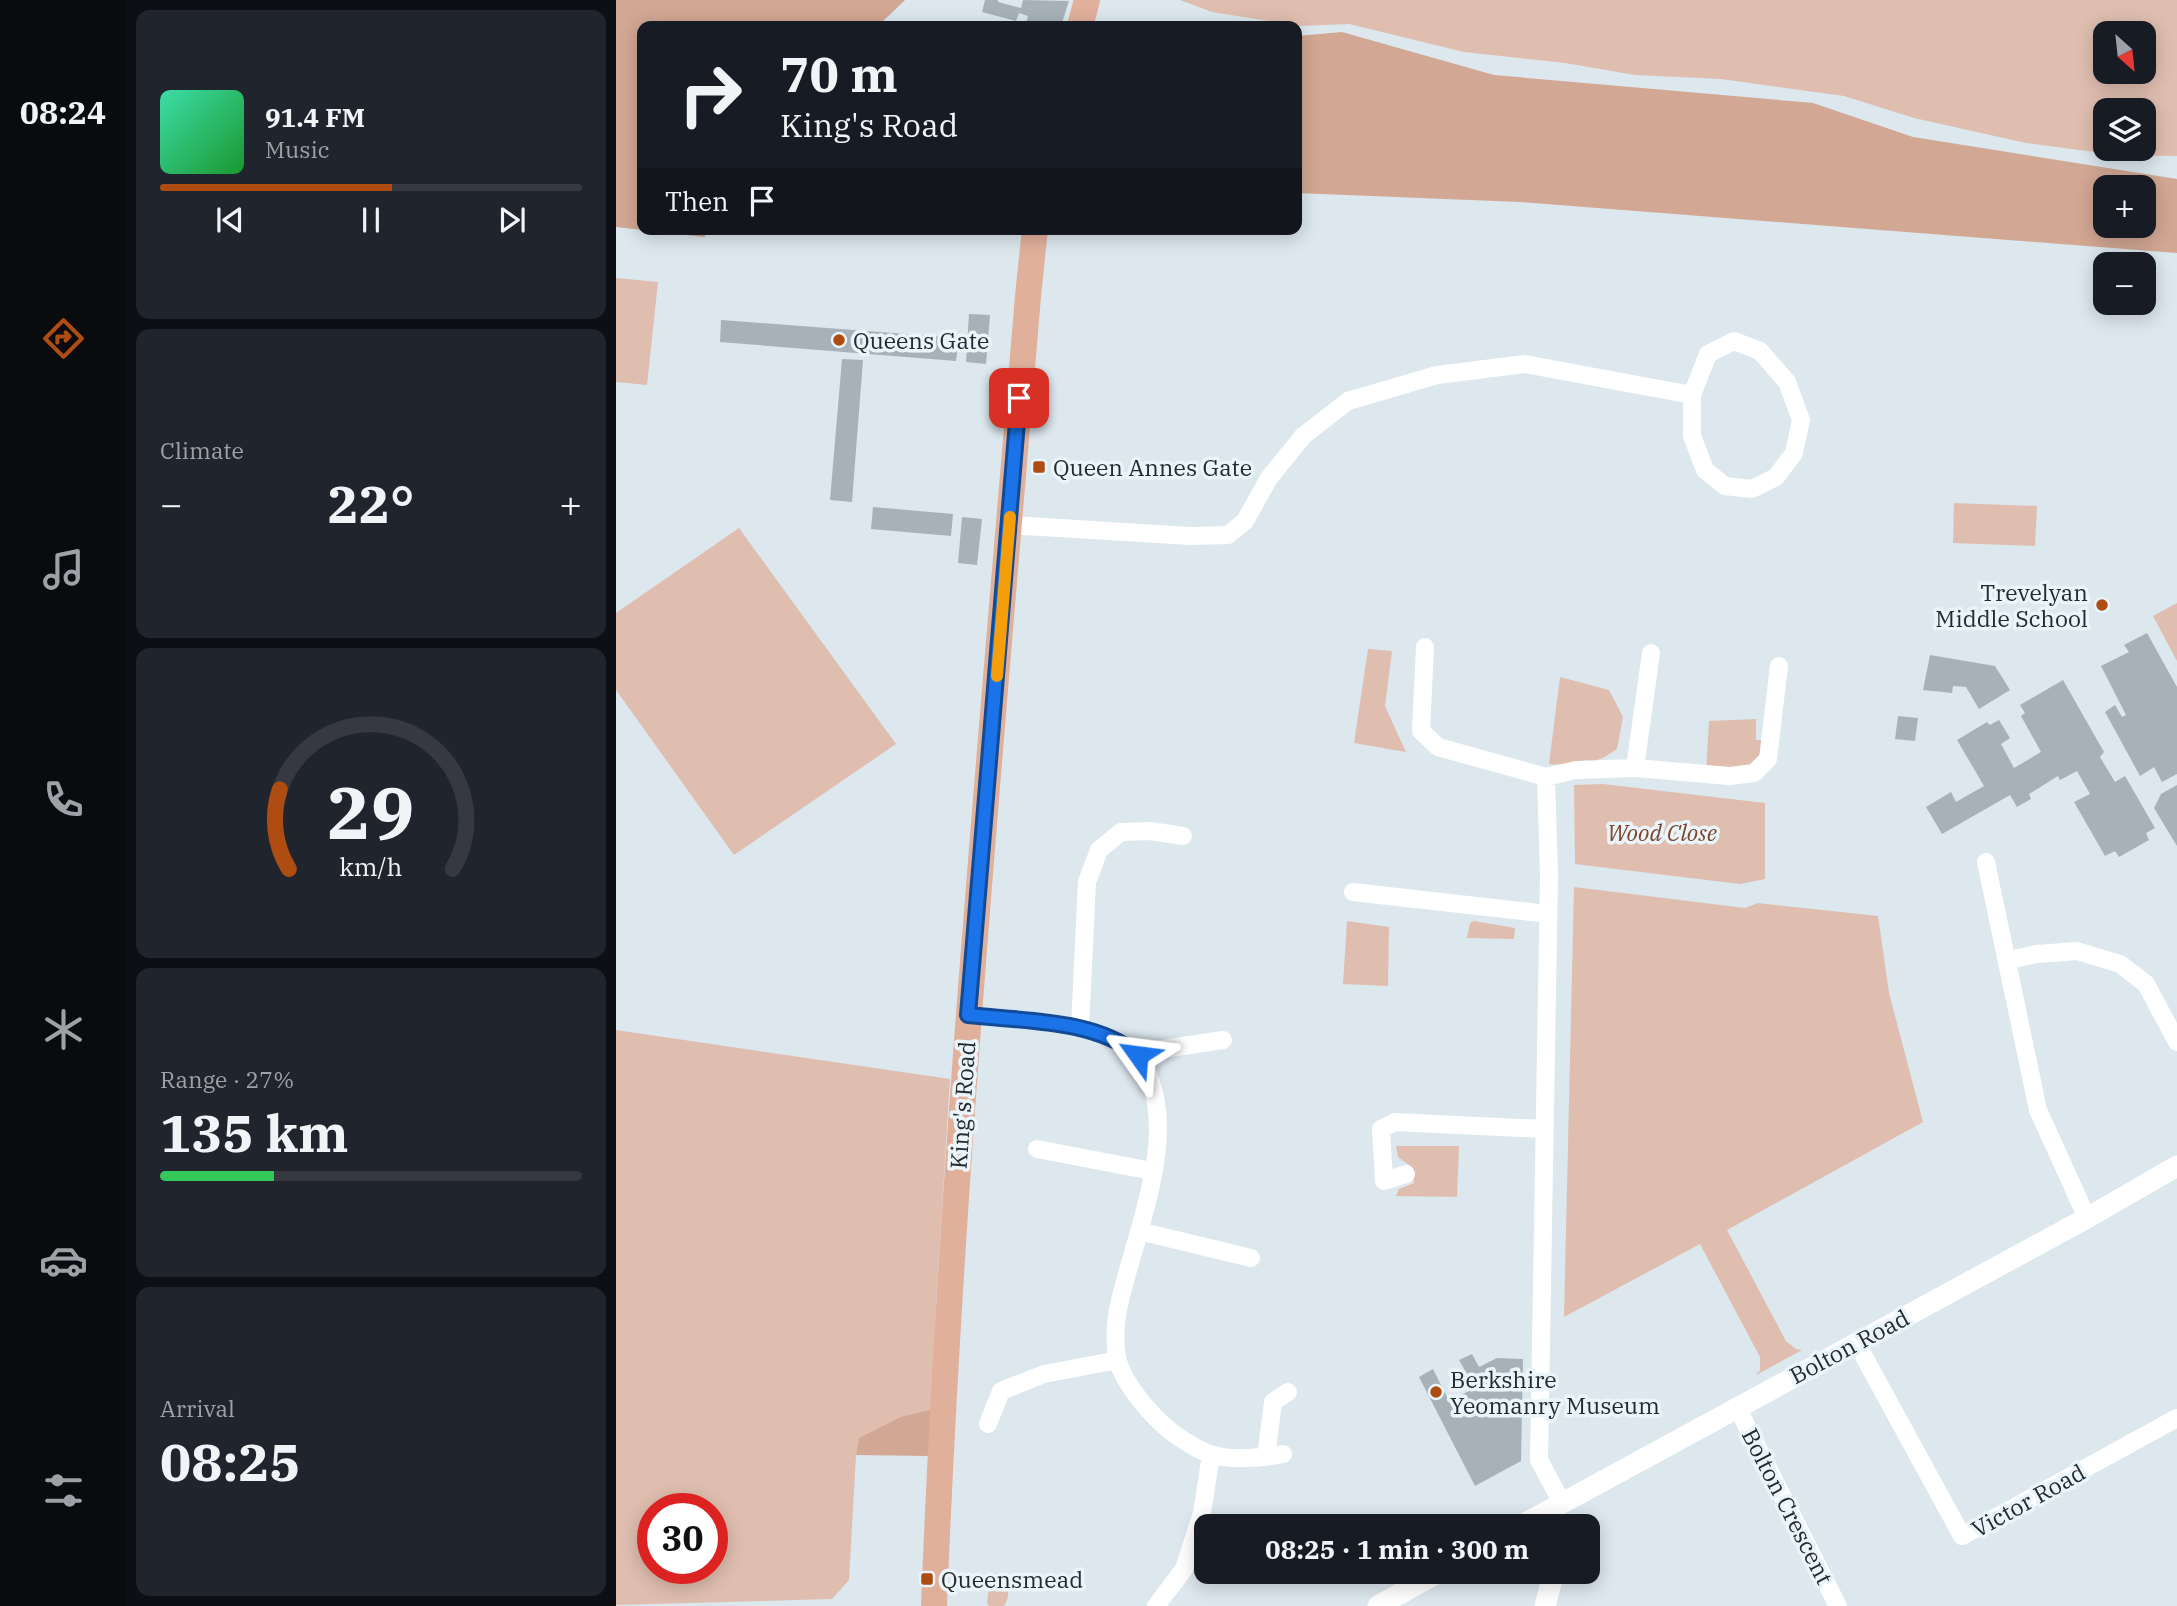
<!DOCTYPE html>
<html lang="en">
<head>
<meta charset="utf-8">
<style>
  :root { --surface:#171b24; --page:#20242c; --text:#f1f3f6; --muted:#9ea1a6; --line:#363941; --accent:#ae4c11 }
  body { margin:0; font-family:"IBM Plex Serif",serif; background:var(--page); color:var(--text); height:100vh; display:flex; flex-direction:column; font-size:26px; white-space:nowrap }
  * { box-sizing:border-box; margin:0 }
  p { font-size:23px; color:var(--muted) }
  .icon { flex:none; width:38px; height:38px; fill:none; stroke:currentColor; stroke-width:2; stroke-linecap:round; stroke-linejoin:round }
  .map { position:relative; flex:1; overflow:hidden }
  .panel { display:flex; flex-direction:column; gap:10px; padding:10px; background:#0d0f14; width:490px }
  .panel>* { flex:none }
  .guide { position:absolute; left:21px; top:21px; width:665px; height:214px; border-radius:14px; box-shadow:0 4px 18px #0003; background:#171b24; color:var(--text); overflow:hidden }
  .needle { width:46px; rotate:153deg }
  .buttons { position:absolute; left:1477px; top:21px; display:grid; gap:14px }
  .buttons a { display:grid; place-items:center; width:63px; height:63px; border-radius:14px; background:var(--surface); box-shadow:0 4px 18px #0003; font-size:35px }
  .speed { position:absolute; left:21px; top:1493px; display:flex; gap:14px; font-size:35px; font-weight:700; text-align:center }
  .speed>* { display:grid; place-content:center; width:91px; height:91px; border-radius:50%; background:var(--surface); box-shadow:0 4px 18px #0003; line-height:1 }
  .speed .limit { border:10px solid #d22; background:#fff; color:#111 }
  .pin { position:absolute; display:grid; place-items:center; width:60px; height:60px; color:#fff; margin:-30px; border-radius:14px; box-shadow:0 4px 10px #0006 }
  .me { position:absolute; width:77px; margin:-38px; rotate:301deg; stroke-linejoin:round; filter:drop-shadow(0 0 5px #0008) }
  .turn { display:flex; align-items:center; gap:24px; height:147px; padding:0 28px; font-size:32px }
  .turn .icon { width:91px; height:91px; stroke-width:2.5 }
  .turn b { display:block; font-size:49px; line-height:60px }
  .then { display:flex; align-items:center; height:66px; padding:0 28px; background:#0003; gap:14px; font-size:26px }
  .big { font-size:52px; font-weight:800; line-height:1.1 }
  .panel .card { flex:1; display:flex; flex-direction:column; justify-content:center; gap:10px; min-width:0; padding:0 24px; border-radius:14px; background:var(--page) }
  .panel .dial { align-items:center; gap:0 }
  .dial svg { height:182px; overflow:visible; fill:none; stroke:var(--line); stroke-width:7; stroke-linecap:round; text-anchor:middle }
  .dial text { fill:var(--text); stroke:none }
  .song { display:flex; align-items:center; gap:21px }
  .cover { width:84px; height:84px; border-radius:10px; background:linear-gradient(135deg,hsl(160 70% 55%),hsl(130 70% 35%)) }
  .played { height:7px; border-radius:4px; background:linear-gradient(90deg,var(--accent) 55%,var(--line) 55%) }
  .keys { display:flex; justify-content:space-around; direction:ltr }
  .heat { display:flex; justify-content:space-between; align-items:center; font-size:38px; direction:ltr }
  .charge { height:10px; border-radius:5px; background:linear-gradient(90deg,#34c759 27%,var(--line) 0) }
  .trip { position:absolute; left:578px; top:1514px; width:406px; height:70px; border-radius:14px; background:var(--surface); box-shadow:0 4px 18px #0003; font-weight:800; line-height:70px; text-align:center }
  main { display:flex; flex:1; min-height:0 }
  .tab-bar { display:flex; flex-direction:column; width:126px; justify-content:space-around; align-items:center; background:#090b0e; color:var(--muted) }
  .tab-bar .icon { width:49px; height:49px }
  .tab-bar .active { color:var(--accent) }
  .tab-bar b { font-size:32px; color:var(--text) }
  .map>svg:first-child { display:block }
</style>
</head>
<body>
<main>
<nav class="tab-bar">
<b>08:24</b>
<svg class="icon active" aria-label="directions" viewBox="0 0 24 24"><path d="M12 3l9 9-9 9-9-9zM9 14v-3h6M13 9l2 2-2 2"/></svg>
<svg class="icon" aria-label="music" viewBox="0 0 24 24"><path d="M9 18V5l10-2v13"/><circle cx="6" cy="18" r="3"/><circle cx="16" cy="16" r="3"/></svg>
<svg class="icon" aria-label="phone" viewBox="0 0 24 24"><path d="M5 4h4l2 5-3 2q2 4 5 5l2-3 5 2v4C11 20 4 13 5 4z"/></svg>
<svg class="icon" aria-label="climate" viewBox="0 0 24 24"><path d="M12 3v18M4 7l16 10M4 17L20 7"/></svg>
<svg class="icon" aria-label="car" viewBox="0 0 24 24"><path d="M5 17H2v-5l4-1 3-4h7l3 4 3 1v5h-3M9 17h6M6 11h13"/><circle cx="7" cy="17" r="2"/><circle cx="17" cy="17" r="2"/></svg>
<svg class="icon" aria-label="filters" viewBox="0 0 24 24"><path d="M4 7h16M4 17h16"/><circle cx="9" cy="7" r="2"/><circle cx="15" cy="17" r="2"/></svg>
</nav>
<section class="panel">
<div class="card">
<div class="song"><i class="cover"></i><div><b>91.4 FM</b><p>Music</p></div></div>
<div class="played"></div>
<div class="keys"><svg class="icon" aria-label="previous" viewBox="0 0 24 24"><path d="M18 5L8 12l10 7zM5 5v14"/></svg><svg class="icon" aria-label="pause" viewBox="0 0 24 24"><path d="M8 5v14M16 5v14"/></svg><svg class="icon" aria-label="next" viewBox="0 0 24 24"><path d="M6 5l10 7-10 7zM19 5v14"/></svg></div>
</div>
<div class="card"><p>Climate</p>
<div class="heat"><a>−</a><b class="big">22°</b><a>+</a></div>
</div>
<div class="card dial"><svg viewBox="0 0 100 80">
<path d="M14 69A42 42 0 1 1 86 69"/>
<path d="M14 69A42 42 0 0 1 10 34" stroke="#ae4c11"/>
<text x="50" y="56" font-size="32" font-weight="700">29</text>
<text x="50" y="72" font-size="11">km/h</text>
</svg></div>
<div class="card"><p>Range · 27%</p><b class="big">135 km</b><div class="charge"></div></div>
<div class="card"><p>Arrival</p><b class="big">08:25</b></div>
</section>
<div class="map">
<svg width="1561" height="1606" viewBox="0 0 1561 1606">
  <rect width="100%" height="100%" fill="#dce7ee"/>
  <path fill="#dfbeaf" fill-rule="evenodd" d="M564,0H1561V156L1501,155L1410,143L1298,118L1228,96L1105,79L1019,75L949,63L848,52L733,24L684,26L596,12ZM1489,33H1528V72H1489ZM1489,110H1528V149H1489Z
    M0,278L42,282L31,385L0,382Z
    M1338,503L1421,506L1419,546L1337,543Z
    M123,528L280,744L118,855L0,690V613Z
    M1561,603V661L1537,616Z
    M752,649L776,651L769,706L790,752L738,743Z
    M944,677L993,690L1007,717L1001,749L987,758L974,762L972,760C958,762 947,766 933,764Z
    M1140,719V740H1155L1141,767L1090,773L1093,721Z
    M987,784L1149,803V879L1124,884L959,864L958,785Z
    M958,887L1129,908L1142,903L1262,916L1273,993L1307,1122L1111,1230L1170,1341L1180,1349L1186,1350L1140,1375L1144,1370V1357L1084,1244L948,1317Z
    M731,921L773,927L772,986L727,984Z
    M858,921L899,928L898,939L851,938L854,923Z
    M0,1030L334,1079L320,1306L317,1409L284,1417L243,1438L240,1455L233,1580L216,1599L0,1605ZM37,1508H96V1568H37Z
    M780,1146H843L841,1197L780,1196L783,1189L798,1183L796,1167L782,1157Z
    M378,1573H385C393,1583 395,1595 388,1606H373L371,1603L373,1587Z"/>
  <path fill="#d2a793" fill-rule="evenodd" d="M0,0H289L262,26H26V229H96L88,237L0,227Z
    M726,32L878,75L1197,103L1297,137L1561,179V253L904,202L681,193V36ZM1489,187H1528V226H1489Z
    M317,1409L314,1456L240,1455L243,1438L284,1417Z"/>
  <path fill="#a7b2b8" d="M369,0H382V2L405,8L407,0L453,1L445,26H418L410,23L412,16L403,13L400,21L366,12Z
    M353,314L374,315L370,364L350,362Z
    M105,320L343,338L340,361L104,342Z
    M226,359L247,360L236,502L214,500Z
    M257,507L337,514L335,536L255,529Z
    M346,517L366,519L361,565L342,563Z
    M1531,633L1561,687V774L1546,782L1538,767L1524,776L1489,712L1499,705L1506,717L1510,715L1485,666L1513,652L1508,645Z
    M1314,655L1379,666L1394,690L1363,709L1350,687L1337,686L1336,693L1307,690Z
    M1447,680L1488,752L1484,757L1499,782L1509,776L1539,828L1530,833L1533,840L1503,857L1499,851L1489,856L1458,802L1474,794L1461,771L1444,780L1442,776L1413,794L1415,799L1401,807L1394,795L1326,834L1310,807L1335,792L1340,802L1368,786L1341,740L1371,722L1374,725L1383,720L1394,738L1385,744L1398,768L1425,752L1405,716L1409,713L1404,705Z
    M1282,716L1302,718L1299,741L1279,739Z
    M1561,785V846L1538,808L1545,794Z
    M856,1354L863,1367L881,1358L907,1359L905,1461L859,1486L803,1377L817,1369L833,1401L859,1388L843,1360Z"/>
  <g fill="none" stroke-linecap="round" stroke-linejoin="round">
    <path stroke="#fff" stroke-width="18" d="M1118,341L1144,351L1171,382L1185,420L1178,453L1160,477L1136,489L1109,486L1089,470L1076,436V395L1092,354Z
      M394,525L575,536L612,535L629,521L653,478L687,436L732,401L821,375L909,364L1076,395
      M809,647L805,731L822,747L930,777L960,770L1019,768L1114,776L1138,773L1152,759L1163,666
      M1019,768L1035,653
      M930,777L933,875L923,1460L946,1503
      M1370,862L1422,1110L1471,1218
      M737,892L932,914
      M1392,960L1421,954L1461,951L1504,964L1530,984L1561,1042
      M352,1015C397,1020 488,1021 520,1054C528,1062 531,1072 535,1082C555,1141 527,1215 511,1274C503,1303 496,1326 501,1357C506,1382 534,1414 553,1430C565,1439 579,1449 594,1454C613,1461 647,1458 667,1454
      M464,1027L471,882L483,850L505,832L534,831L567,836
      M522,1055L540,1050L607,1040
      M421,1149L536,1171
      M790,1174L768,1181L765,1129L779,1122L927,1129
      M523,1231L635,1258
      M1240,1342L1346,1536L1561,1418
      M1121,1407L1222,1606
      M372,1424L385,1391L428,1374L502,1360
      M650,1457L657,1402L672,1392
      M540,1606L568,1569L586,1513L595,1455"/>
    <path stroke="#fff" stroke-width="21" d="M904,1526L1471,1218L1561,1166
      M762,1606L823,1572
      M929,1606L938,1572"/>
    <path stroke="#e1b09a" stroke-width="26" d="M464,26L471,0
      M318,1606C335,1168 376,732 412,296L419,229"/>
  </g>
  <g fill="none" stroke-linecap="round" stroke-linejoin="round">
    <g stroke="#114b97" stroke-width="18">
      <path id="route" d="M403,398L352,1015C405,1021 480,1019 522,1055"/>
    </g>
    <use href="#route" stroke="#1a73e8" stroke-width="12"/>
    <path stroke="#f59e0b" stroke-width="12" d="M381,676L394,517"/>
  </g>
  <g fill="#ae4c11" stroke="#e9f4fb" stroke-width="2.5">
    <circle cx="223" cy="340" r="7"/>
    <rect x="416" y="460" width="14" height="14" rx="3.5"/>
    <circle cx="1486" cy="605" r="7"/>
    <circle cx="820" cy="1392" r="7"/>
    <rect x="304" y="1572" width="14" height="14" rx="3.5"/>
  </g>
  <g text-anchor="middle" dominant-baseline="central" stroke-width="7" stroke-linejoin="round" paint-order="stroke">
    <g font-size="23" fill="#262a2d" stroke="#e9f4fb" text-anchor="start">
      <text x="237" y="340">Queens Gate</text>
      <text x="437" y="467">Queen Annes Gate</text>
      <text x="1472" y="592" text-anchor="end">Trevelyan<tspan x="1472" dy="26">Middle School</tspan></text>
      <text x="834" y="1379">Berkshire<tspan x="834" dy="26">Yeomanry Museum</tspan></text>
      <text x="325" y="1579">Queensmead</text>
    </g>
    <g font-size="23" font-style="italic" fill="#7d4428" stroke="#e9f4fb">
      <text x="1046" y="832">Wood Close</text>
    </g>
    <g font-size="23" fill="#262a2d" stroke="#e9f4fb">
      <text transform="translate(346 1105) rotate(-86)">King's Road</text>
      <text transform="translate(1233 1346) rotate(-28)">Bolton Road</text>
      <text transform="translate(1412 1500) rotate(-29)">Victor Road</text>
      <text transform="translate(1172 1506) rotate(63)">Bolton Crescent</text>
    </g>
  </g>
</svg>
<div class="buttons">
<a><svg class="needle" viewBox="-14 -14 28 28"><path d="M0-13l5 13h-10z" fill="#e53935"/><path d="M0 13l5-13h-10z" fill="#9ea1a6"/></svg></a>
<a><svg class="icon" aria-label="layers" viewBox="0 0 24 24"><path d="M12 4l9 5-9 5-9-5zM3 14l9 5 9-5"/></svg></a>
<a>+</a>
<a>−</a>
</div>
<div class="speed"><div class="limit">30</div></div>
<div class="pin" style="left:403px;top:398px;background:#d93025"><svg class="icon" aria-label="arrive" viewBox="0 0 24 24"><path d="M6 21V4h12l-3 4 3 4H6"/></svg></div>
<svg class="me" style="left:522px;top:1055px" viewBox="-20 -20 40 40"><path d="M0-17L14 15 0 8-14 15z" fill="#1a73e8" stroke="#fff" stroke-width="4"/></svg>
<div class="trip">08:25 · 1 min · 300 m</div>
<div class="guide">
<div class="turn"><svg class="icon" aria-label="right" viewBox="0 0 24 24"><path d="M7 20v-9h11M14 6l5 5-5 5"/></svg><div><b>70 m</b>King's Road</div></div>
<div class="then">Then<svg class="icon" aria-label="arrive" viewBox="0 0 24 24"><path d="M6 21V4h12l-3 4 3 4H6"/></svg></div>
</div>
</div>
</main>
</body>
</html>
